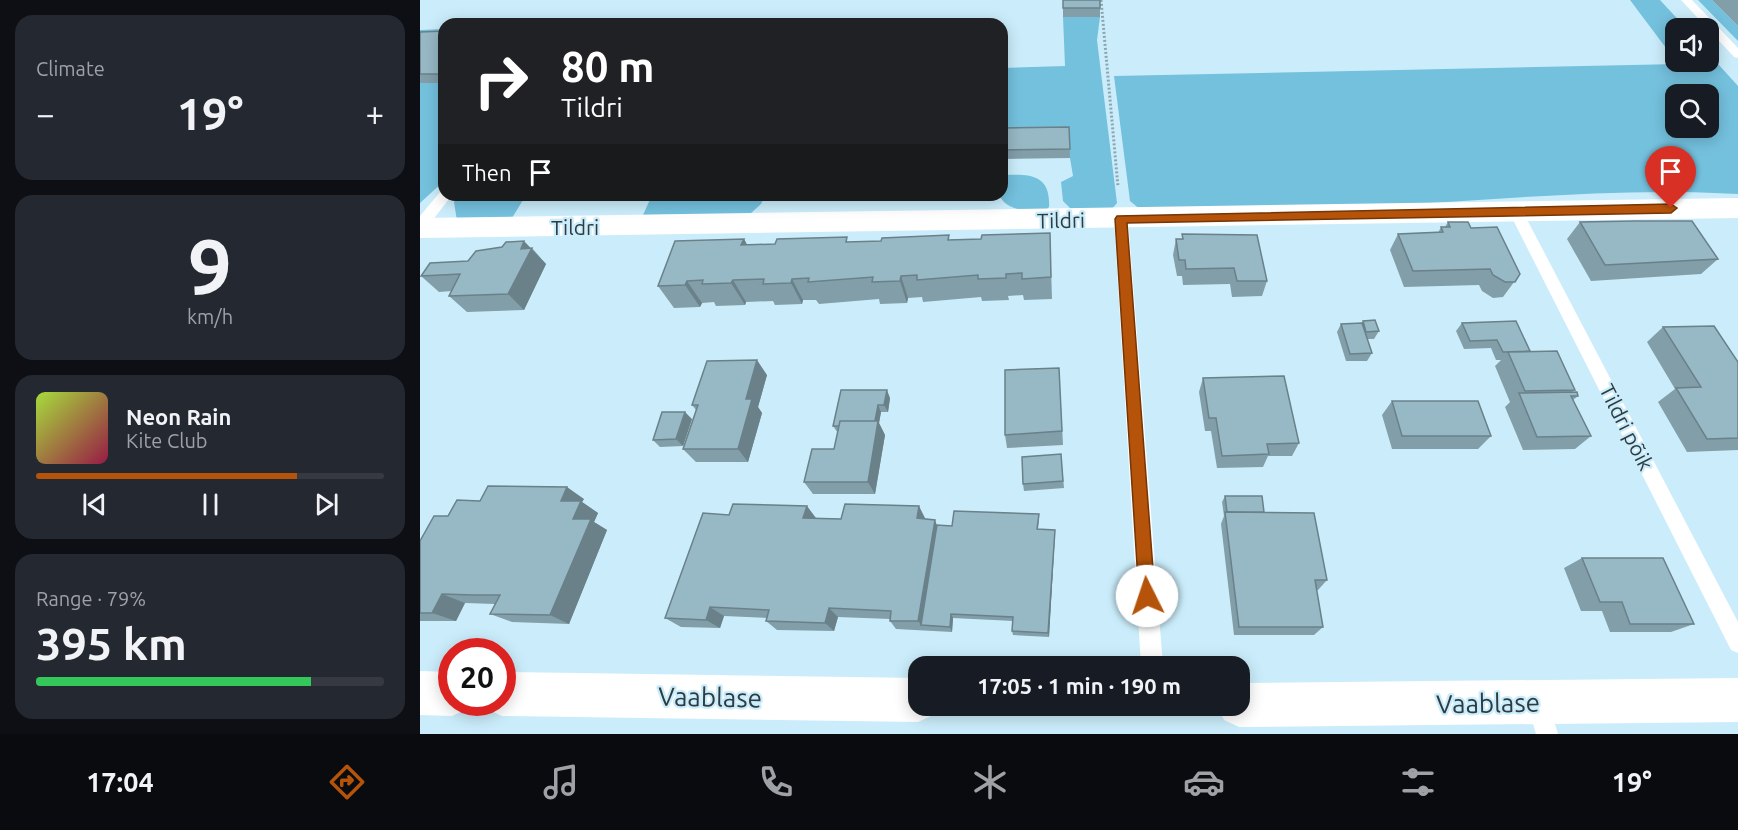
<!DOCTYPE html>
<html lang="en">
<head>
<meta charset="utf-8">
<style>
  :root { --surface:#171b24; --page:#242831; --text:#f1f3f6; --muted:#9ea1a6; --line:#363941; --accent:#b45309 }
  body { margin:0; font-family:Ubuntu,sans-serif; background:var(--page); color:var(--text); height:100vh; display:flex; flex-direction:column; font-size:22px; white-space:nowrap }
  * { box-sizing:border-box; margin:0 }
  p { font-size:20px; color:var(--muted) }
  .icon { flex:none; width:33px; height:33px; fill:none; stroke:currentColor; stroke-width:2; stroke-linecap:round; stroke-linejoin:round }
  .map { position:relative; flex:1; overflow:hidden }
  .panel { display:flex; flex-direction:column; gap:15px; padding:15px; background:#0d0f14; width:420px }
  .panel>* { flex:none }
  .hud { position:absolute; left:18px; top:18px; width:570px; height:183px; border-radius:18px; box-shadow:0 3px 15px #0003; background:#202124; color:#fff; overflow:hidden }
  .controls { position:absolute; left:1245px; top:18px; display:grid; gap:12px }
  .controls a { display:grid; place-items:center; width:54px; height:54px; border-radius:12px; background:var(--surface); box-shadow:0 3px 15px #0003; font-size:30px }
  .speed { position:absolute; left:18px; top:638px; display:flex; gap:12px; font-size:30px; font-weight:700; text-align:center }
  .speed>* { display:grid; place-content:center; width:78px; height:78px; border-radius:50%; background:var(--surface); box-shadow:0 3px 15px #0003; line-height:1 }
  .speed .limit { border:9px solid #d22; background:#fff; color:#111 }
  .pin { position:absolute; display:grid; place-items:center; width:51px; height:51px; color:#fff; margin:-62px -26px; border-radius:50% 50% 50% 0; rotate:-45deg; box-shadow:0 0 6px #0007 }
  .pin .icon { rotate:45deg }
  .me { position:absolute; width:66px; margin:-33px; rotate:356deg; stroke-linejoin:round; filter:drop-shadow(0 0 4px #0008) }
  .turn { display:flex; align-items:center; gap:21px; height:126px; padding:0 24px; font-size:27px }
  .turn .icon { width:78px; height:78px; stroke-width:2.5 }
  .turn b { display:block; font-size:42px; line-height:51px }
  .then { display:flex; align-items:center; height:57px; padding:0 24px; background:#0003; gap:12px; font-size:22px }
  .big { font-size:45px; font-weight:600; line-height:1.1 }
  .panel .tile { flex:1; display:flex; flex-direction:column; justify-content:center; gap:9px; min-width:0; padding:0 21px; border-radius:18px; background:var(--page) }
  .panel .dial { align-items:center; gap:0 }
  .dial b { font-size:78px; line-height:1 }
  .song { display:flex; align-items:center; gap:18px }
  .cover { width:72px; height:72px; border-radius:9px; background:linear-gradient(135deg,hsl(80 70% 55%),hsl(340 70% 35%)) }
  .played { height:6px; border-radius:3px; background:linear-gradient(90deg,var(--accent) 75%,var(--line) 75%) }
  .keys { display:flex; justify-content:space-around; direction:ltr }
  .heat { display:flex; justify-content:space-between; align-items:center; font-size:33px; direction:ltr }
  .charge { height:9px; border-radius:4px; background:linear-gradient(90deg,#34c759 79%,var(--line) 0) }
  .trip { position:absolute; left:488px; top:656px; width:342px; height:60px; border-radius:18px; background:var(--surface); box-shadow:0 3px 15px #0003; font-weight:600; line-height:60px; text-align:center }
  .dock { display:flex; height:96px; justify-content:space-around; align-items:center; background:#090b0e; color:var(--muted) }
  .dock .icon { width:42px; height:42px }
  .dock .active { color:var(--accent) }
  .dock b { font-size:27px; color:var(--text) }
  main { display:flex; flex:1; min-height:0 }
  .map>svg:first-child { display:block }
</style>
</head>
<body>
<main>
<section class="panel">
<div class="tile"><p>Climate</p>
<div class="heat"><a>−</a><b class="big">19°</b><a>+</a></div>
</div>
<div class="tile dial"><b>9</b><p>km/h</p></div>
<div class="tile">
<div class="song"><i class="cover"></i><div><b>Neon Rain</b><p>Kite Club</p></div></div>
<div class="played"></div>
<div class="keys"><svg class="icon" aria-label="previous" viewBox="0 0 24 24"><path d="M18 5L8 12l10 7zM5 5v14"/></svg><svg class="icon" aria-label="pause" viewBox="0 0 24 24"><path d="M8 5v14M16 5v14"/></svg><svg class="icon" aria-label="next" viewBox="0 0 24 24"><path d="M6 5l10 7-10 7zM19 5v14"/></svg></div>
</div>
<div class="tile"><p>Range · 79%</p><b class="big">395 km</b><div class="charge"></div></div>
</section>
<div class="map">
<svg width="1318" height="734" viewBox="0 0 1318 734">
  <rect width="100%" height="100%" fill="#cbedfb"/>
  <path fill="#74c1de" fill-rule="evenodd" d="M1210,0H1240L1266,28H1256L1255,60Z
    M1278,0H1292L1318,26V41Z
    M643,17H680L677,40L697,203L691,210L653,211L643,201L641,182L653,176L650,158L582,137V68L645,66Z
    M24,29V181L0,203V30Z
    M1289,54L1318,86V194C1221,188 1123,196 1027,202C925,209 823,208 721,210L710,201L694,76L1258,64L1257,62H1288ZM1256,94H1288V128H1256Z
    M582,175C608,174 631,173 629,207L626,210C609,210 588,213 579,195H582Z
    M37,195H106L92,218L37,221L34,202Z
    M232,195H345L341,204L330,214L223,215Z"/>
  <g fill="none" stroke-linecap="round" stroke-linejoin="round">
    <path stroke="#8da7b1" stroke-width="3" stroke-dasharray="2 2" stroke-linecap="butt" d="M681,0L698,187"/>
    <path fill="#fff" fill-rule="evenodd" d="M1261,0H1272L1318,48V58L1314,57Z
      M24,190V195H32L5,230L0,231V216L20,192Z
      M1095,205L1102,210L1318,622V653L1311,650L1088,210Z
      M701,214L708,219L743,666H721L694,219Z
      M1118,692L1126,695L1138,734H1116L1107,703L1110,695Z"/>
    <path fill="#fff" fill-rule="evenodd" d="M1318,198V218L0,238V218Z
      M0,671L32,672V702H50L47,709L32,716L0,715Z
      M82,672L498,678V705H518L513,715L498,722L82,716L67,709L64,702H82Z
      M1318,678V722L819,727L804,720L797,705H819V683Z"/>
  </g>
  <path fill="#829ea9" d="M643,0L680,8V17H643Z
    M1292,0H1318V26Z
    M24,31V83H0V32Z
    M649,127L650,158L582,159V128Z
    M1028,222L1100,274L1083,297L1073,298L1062,291L1059,285L984,287L970,250L978,234L1018,233L1021,227H1025Z
    M1160,222L1298,259L1281,274L1171,281L1147,239Z
    M630,233L632,299L604,300L603,295L588,296L589,300L562,301L561,297L503,302L502,297L488,298L487,303L460,304L459,299L399,304L396,300H383L382,304L355,305L353,301L326,302L325,305L296,306L294,302L282,303L280,307L254,308L238,286L324,239L327,245L561,239Z
    M762,234L847,281L842,296L812,297L810,284L763,285L762,276H757L753,255L756,239H762Z
    M112,248L126,264L104,310L47,312L29,296L32,291L19,292L1,276L48,261Z
    M943,321L959,331L954,339H947L952,353L947,361H926L917,332L921,324L942,323Z
    M1042,323L1110,351L1155,390L1152,392L1158,396L1153,400L1171,436L1155,449L1103,450L1085,407L1090,402L1075,366L1081,360H1076L1071,348L1044,349L1036,331Z
    M1243,327L1318,362V450L1267,452L1238,402L1255,389L1227,342Z
    M639,368L643,445L587,448L585,435Z
    M347,375L338,407L342,413L328,462H276L263,449L276,410L272,405Z
    M783,378L879,443L872,456H848L843,467L797,468L791,431H785L779,392Z
    M470,398L468,412H461L459,423L465,435L455,494H393L384,482L414,449L418,433L413,426Z
    M972,401L1071,436L1058,449H972L962,415Z
    M272,419L263,446L240,447L233,440Z
    M641,454L644,488L604,491L603,484Z
    M805,496L844,512L907,580L898,590H896L903,627L894,635H814L801,524L804,516L802,502Z
    M164,499L162,502L178,513L174,522L187,530L149,624L92,622L70,614L75,604L45,603L36,621H0V541L60,501Z
    M309,515L421,519L505,518L504,519L517,525L532,526L619,520L618,529L635,530L629,637L593,635L592,631L593,621L533,618L532,632L476,629L470,621V619L418,617L414,631L357,630L346,621L347,618L304,616L300,628L261,627L245,618Z
    M1162,558L1274,624L1251,632H1190L1182,611H1161L1144,568Z"/>
  <path fill="#6a818a" d="M324,239L336,261L321,245Z
    M104,241L126,264L104,310L88,294Z
    M481,276L488,298L487,303L480,281Z
    M372,279L383,300L382,304L371,283Z
    M313,280L326,302L325,305L311,283Z
    M267,281L282,303L280,307L265,285Z
    M337,360L347,375L338,407L342,413L328,462L318,449L326,399Z
    M467,390L470,398L468,412L464,405Z
    M458,405L461,412L459,423L465,435L455,494L448,482L454,426Z
    M265,412L272,419L263,446L256,439Z
    M147,487L164,499L162,502L178,513L174,522L187,530L149,624L130,615L153,519L141,501Z
    M387,506L396,518H383Z
    M499,506L505,518L502,530L497,518Z
    M515,520L519,531L501,625L498,621Z
    M635,530V535L629,637L628,633Z
    M22,594L45,603L36,621L12,613Z
    M290,607L304,616L300,628L286,620Z
    M409,608L418,617L414,631L405,623Z
    M531,614L533,618L532,632L530,627Z"/>
  <path fill="#97b8c5" stroke="#6a818a" stroke-width="1.5" d="M643,0H680V8H643Z
    M24,31V74H0V32Z
    M649,127L650,149L582,150V128Z
    M1215,221H1272L1298,259L1185,265L1160,222Z
    M1028,222H1048L1051,228L1077,227L1100,274L1095,282H1085L1073,275L1070,269L993,271L978,234L1023,232L1021,227H1030Z
    M630,233L631,277L602,279V273L586,274V278L558,279V275L497,280V275L481,276L480,281L452,282L453,277L388,282L389,278L372,279L371,283L343,284L344,279L313,280L311,283L282,284L283,280L267,281L265,285L238,286L255,241L324,239L321,245L355,244L357,239L427,237L426,242L461,241L462,238L529,235L528,240L561,239L562,235Z
    M762,234L837,235L847,281H817L814,268L766,269L765,260H759L756,239H763Z
    M104,241L101,249L112,248L88,294L29,296L40,274L1,276L10,263L48,261L56,251L82,247L86,242Z
    M955,320L959,331L946,332L943,321Z
    M1096,321L1110,351L1083,352L1077,340L1050,341L1042,323Z
    M942,323L952,353L930,354L921,324Z
    M1294,326L1318,362V438L1287,439L1256,388L1281,387L1243,327Z
    M1137,351L1155,390L1105,391L1088,352Z
    M337,360L326,399H332L318,449H263L278,405H272L287,361Z
    M639,368L642,431L585,435V370Z
    M864,376L879,443L847,444L849,454L802,456L796,418H789L783,378Z
    M421,390H467L464,405H458L455,421H420L419,426H413Z
    M1157,392L1158,396H1151L1171,436L1117,437L1099,393Z
    M972,401H1058L1071,436H982Z
    M242,412H265L256,439L233,440Z
    M420,421H458L448,482H384L392,449H414Z
    M641,454L643,481L603,484L602,457Z
    M68,486L147,487L141,501H161L153,519H171L130,615L70,614L80,595H54L22,594L12,613H0V541L14,516H28L37,500L60,501Z
    M805,496H842L844,512H807Z
    M313,504L387,506L383,518L421,519L425,504L499,506L497,518L515,520L498,621H470L471,611L409,608L405,623L346,621L349,610L290,607L286,620L245,618L283,513L309,515Z
    M534,511L619,514L617,529L635,530L628,633L592,631L593,617L531,614L530,627L501,625L517,525L532,526Z
    M805,512L894,513L907,580H895L903,627H819Z
    M1162,558H1243L1274,624H1210L1202,602H1180Z"/>
  <path fill="#b45309" stroke="#753606" stroke-width="1.5" d="M1251,204L1257,208L1251,213L707,223L735,596L733,601L727,604L721,601L719,596L695,219L697,216Z"/>
  <g text-anchor="middle" dominant-baseline="central" stroke-width="4.5" stroke-linejoin="round" paint-order="stroke">
    <g font-size="21" fill="#2e3c41" stroke="#cbedfb">
      <text transform="translate(641 220) rotate(-1)">Tildri</text>
      <text x="155" y="227">Tildri</text>
      <text transform="translate(1207 427) rotate(63)">Tildri põik</text>
    </g>
    <g font-size="26" fill="#2e3c41" stroke="#cbedfb">
      <text transform="translate(290 697) rotate(1)">Vaablase</text>
      <text transform="translate(1068 703) rotate(-1)">Vaablase</text>
    </g>
  </g>
</svg>
<div class="controls">
<a><svg class="icon" aria-label="sound" viewBox="0 0 24 24"><path d="M4 9h4l5-4v14l-5-4H4zM17 9q2 3 0 6"/></svg></a>
<a><svg class="icon" aria-label="search" viewBox="0 0 24 24"><circle cx="10" cy="10" r="6"/><path d="M15 15l6 6"/></svg></a>
</div>
<div class="speed"><div class="limit">20</div></div>
<div class="pin" style="left:1251px;top:208px;background:#d93025"><svg class="icon" aria-label="arrive" viewBox="0 0 24 24"><path d="M6 21V4h12l-3 4 3 4H6"/></svg></div>
<svg class="me" style="left:727px;top:596px" viewBox="-20 -20 40 40"><circle r="19" fill="#fff"/><path d="M0-13L10 11 0 6-10 11z" fill="#b45309"/></svg>
<div class="trip">17:05 · 1 min · 190 m</div>
<div class="hud">
<div class="turn"><svg class="icon" aria-label="right" viewBox="0 0 24 24"><path d="M7 20v-9h11M14 6l5 5-5 5"/></svg><div><b>80 m</b>Tildri</div></div>
<div class="then">Then<svg class="icon" aria-label="arrive" viewBox="0 0 24 24"><path d="M6 21V4h12l-3 4 3 4H6"/></svg></div>
</div>
</div>
</main>
<nav class="dock">
<b>17:04</b>
<svg class="icon active" aria-label="directions" viewBox="0 0 24 24"><path d="M12 3l9 9-9 9-9-9zM9 14v-3h6M13 9l2 2-2 2"/></svg>
<svg class="icon" aria-label="music" viewBox="0 0 24 24"><path d="M9 18V5l10-2v13"/><circle cx="6" cy="18" r="3"/><circle cx="16" cy="16" r="3"/></svg>
<svg class="icon" aria-label="phone" viewBox="0 0 24 24"><path d="M5 4h4l2 5-3 2q2 4 5 5l2-3 5 2v4C11 20 4 13 5 4z"/></svg>
<svg class="icon" aria-label="climate" viewBox="0 0 24 24"><path d="M12 3v18M4 7l16 10M4 17L20 7"/></svg>
<svg class="icon" aria-label="car" viewBox="0 0 24 24"><path d="M5 17H2v-5l4-1 3-4h7l3 4 3 1v5h-3M9 17h6M6 11h13"/><circle cx="7" cy="17" r="2"/><circle cx="17" cy="17" r="2"/></svg>
<svg class="icon" aria-label="filters" viewBox="0 0 24 24"><path d="M4 7h16M4 17h16"/><circle cx="9" cy="7" r="2"/><circle cx="15" cy="17" r="2"/></svg>
<b>19°</b>
</nav>
</body>
</html>
